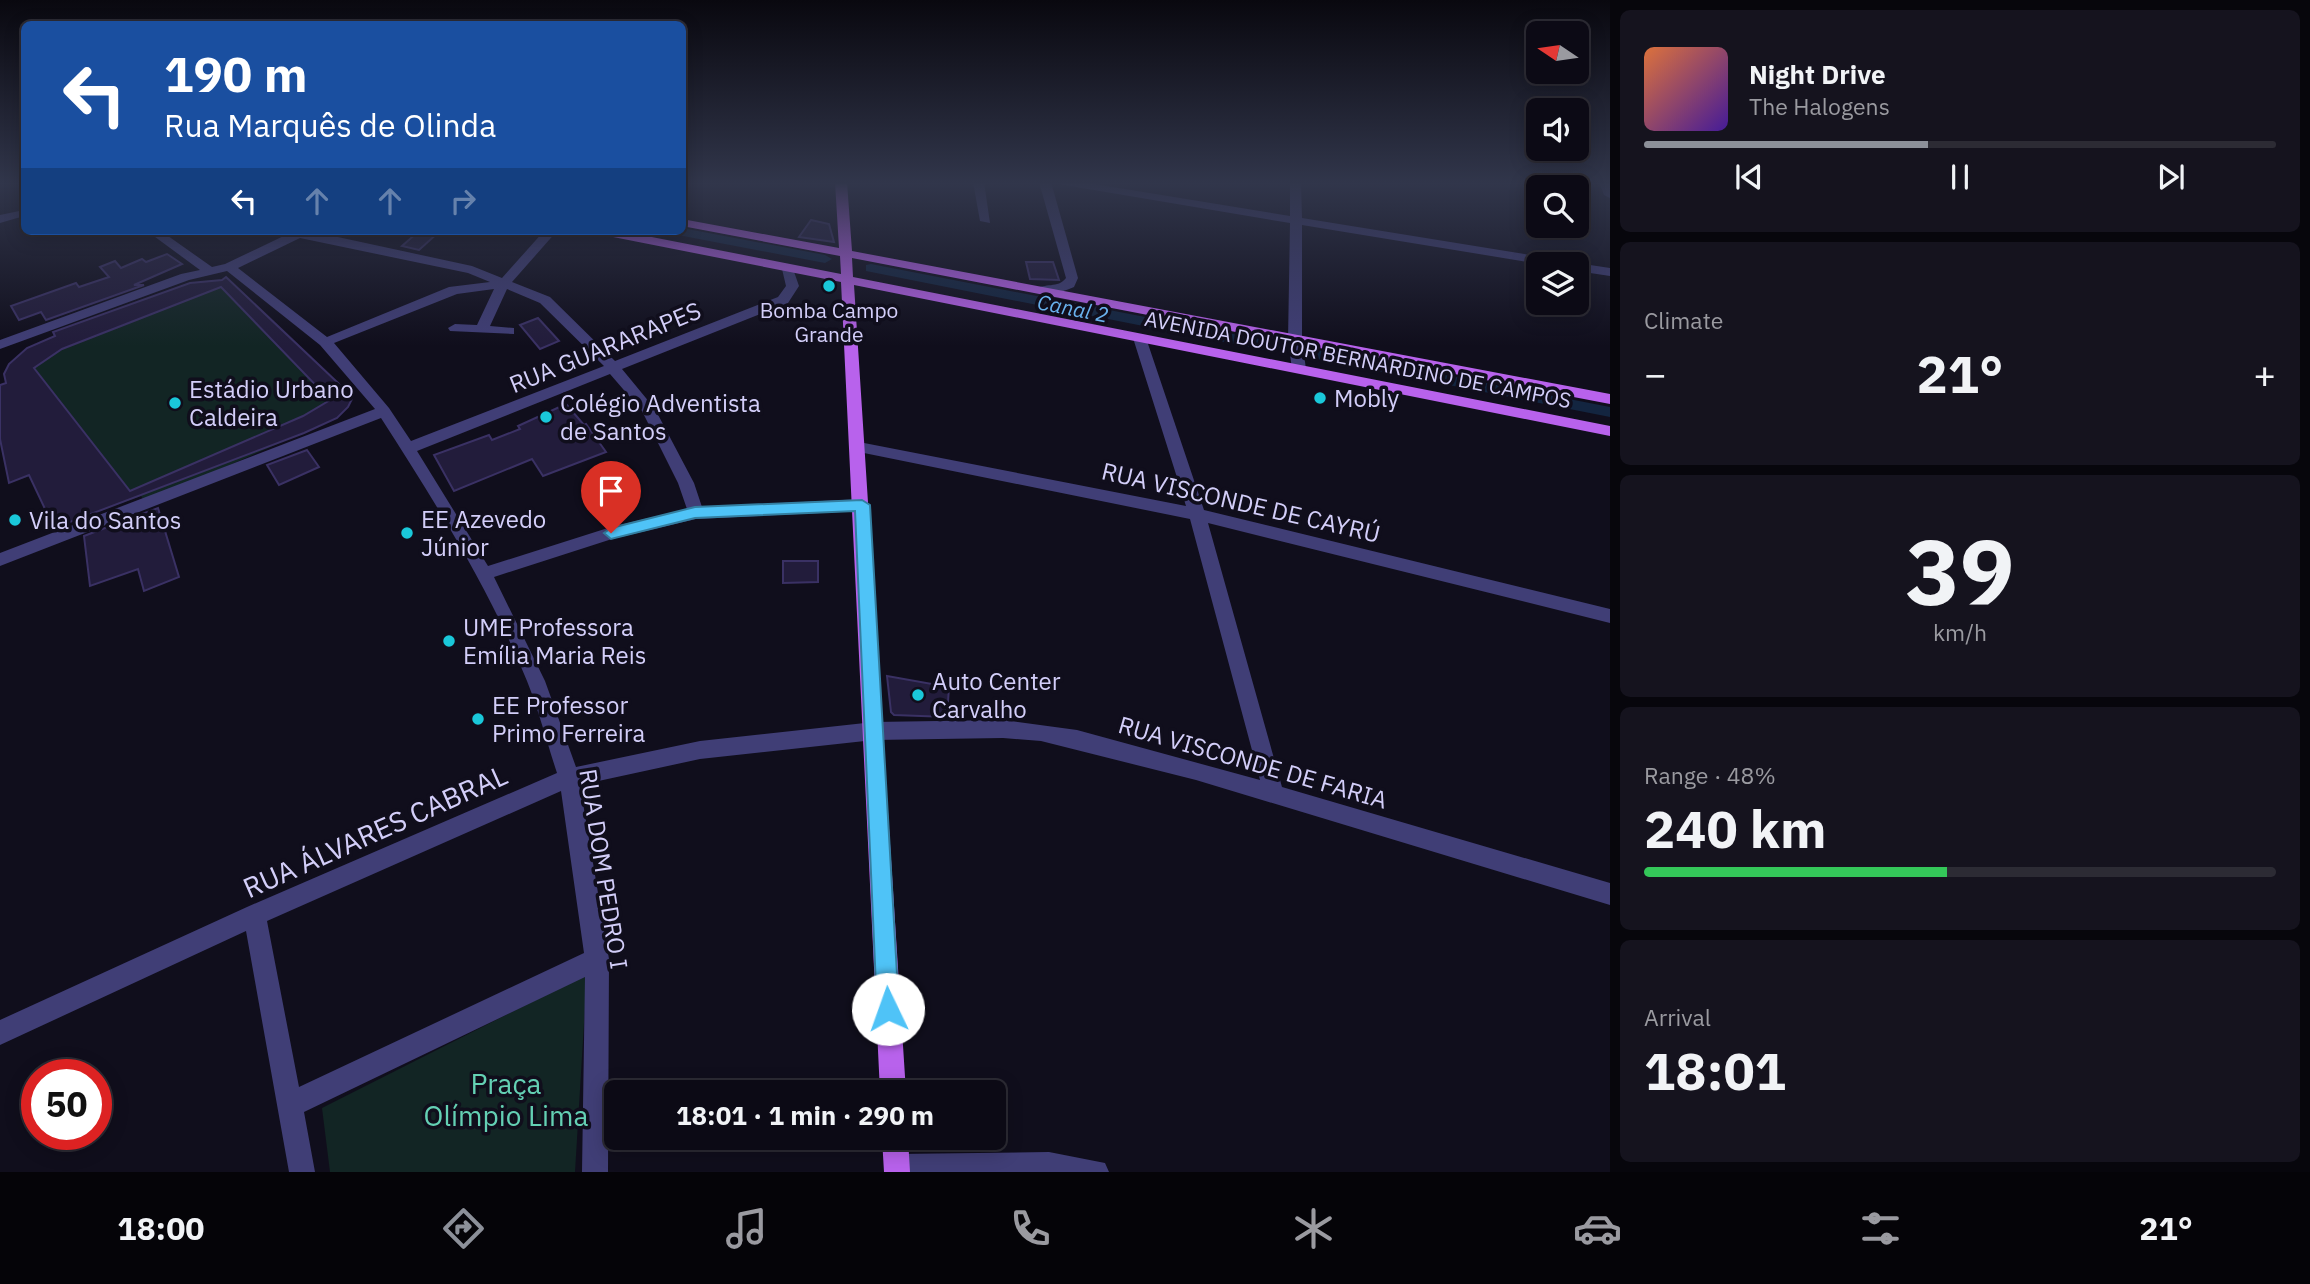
<!DOCTYPE html>
<html lang="en">
<head>
<meta charset="utf-8">
<style>
  :root { --surface:#0c0a15; --page:#15131e; --text:#f1f3f6; --muted:#9a9aa0; --line:#2c2b34; --accent:#8c9099 }
  body { margin:0; font-family:"IBM Plex Sans",sans-serif; background:var(--page); color:var(--text); height:100vh; display:flex; flex-direction:column; font-size:26px; white-space:nowrap }
  * { box-sizing:border-box; margin:0 }
  p { font-size:23px; color:var(--muted) }
  .icon { flex:none; width:38px; height:38px; fill:none; stroke:currentColor; stroke-width:2; stroke-linecap:round; stroke-linejoin:round }
  .map { position:relative; flex:1; overflow:hidden }
  .panel { display:flex; flex-direction:column; gap:10px; padding:10px; background:#07060c; width:700px }
  .panel>* { flex:none }
  .guide { position:absolute; left:21px; top:21px; width:665px; height:214px; border-radius:10px; box-shadow:0 4px 18px #0003,0 0 0 2px var(--line); background:#1a4fa0; color:#fff; overflow:hidden }
  .needle { width:46px; rotate:283deg }
  .tools { position:absolute; left:1526px; top:21px; display:grid; gap:14px }
  .tools a { display:grid; place-items:center; width:63px; height:63px; border-radius:10px; background:var(--surface); box-shadow:0 4px 18px #0003,0 0 0 2px var(--line); font-size:35px }
  .speed { position:absolute; left:21px; top:1059px; display:flex; gap:14px; font-size:35px; font-weight:700; text-align:center }
  .speed>* { display:grid; place-content:center; width:91px; height:91px; border-radius:50%; background:var(--surface); box-shadow:0 4px 18px #0003,0 0 0 2px var(--line); line-height:1 }
  .speed .limit { border:10px solid #d22; background:#fff; color:#111 }
  .pin { position:absolute; display:grid; place-items:center; width:60px; height:60px; color:#fff; margin:-72px -30px; border-radius:50% 50% 50% 0; rotate:-45deg; box-shadow:0 0 7px #0007 }
  .pin .icon { rotate:45deg }
  .me { position:absolute; width:77px; margin:-38px; rotate:357deg; stroke-linejoin:round; filter:drop-shadow(0 0 5px #0008) }
  .turn { display:flex; align-items:center; gap:24px; height:147px; padding:0 28px; font-size:32px }
  .turn .icon { width:91px; height:91px; stroke-width:2.5 }
  .turn b { display:block; font-size:49px; line-height:60px }
  .lanes { display:flex; align-items:center; height:66px; padding:0 28px; background:#0003; justify-content:center; gap:35px; direction:ltr }
  .lanes .off { opacity:.35 }
  .big { font-size:52px; font-weight:700; line-height:1.1 }
  .panel .widget { flex:1; display:flex; flex-direction:column; justify-content:center; gap:10px; min-width:0; padding:0 24px; border-radius:10px; background:var(--page) }
  .panel .dial { align-items:center; gap:0 }
  .dial b { font-size:91px; line-height:1 }
  .song { display:flex; align-items:center; gap:21px }
  .cover { width:84px; height:84px; border-radius:10px; background:linear-gradient(135deg,hsl(20 70% 55%),hsl(260 70% 35%)) }
  .played { height:7px; border-radius:4px; background:linear-gradient(90deg,var(--accent) 45%,var(--line) 45%) }
  .keys { display:flex; justify-content:space-around; direction:ltr }
  .heat { display:flex; justify-content:space-between; align-items:center; font-size:38px; direction:ltr }
  .charge { height:10px; border-radius:5px; background:linear-gradient(90deg,#34c759 48%,var(--line) 0) }
  .trip { position:absolute; left:604px; top:1080px; width:402px; height:70px; border-radius:10px; background:var(--surface); box-shadow:0 4px 18px #0003,0 0 0 2px var(--line); font-weight:700; line-height:70px; text-align:center }
  .menu { display:flex; height:112px; justify-content:space-around; align-items:center; background:#050408; color:var(--muted) }
  .menu .icon { width:49px; height:49px }
  .menu .selected { color:var(--accent) }
  .menu b { font-size:32px; color:var(--text) }
  main { display:flex; flex:1; min-height:0 }
  .map>svg:first-child { display:block }
</style>
</head>
<body>
<main>
<div class="map">
<svg width="1610" height="1172" viewBox="0 0 1610 1172">
  <rect width="100%" height="100%" fill="#100e1c"/>
  <path fill="#122524" d="M219,280L232,282L338,383L352,399L337,418L145,502L141,496L54,528L30,476L9,483L0,385L6,383L4,374L19,355L39,342L174,289L202,281Z
    M587,974L575,1172H330L322,1108Z"/>
  <g fill="none" stroke-linecap="round" stroke-linejoin="round">
    <path fill="#132540" fill-rule="evenodd" d="M682,228L825,255L832,259L825,263L678,235L671,231H682Z
      M871,264L1274,342L1282,347L1274,352L866,271V265Z
      M1317,350L1610,407V417L1312,358L1309,355L1312,352Z"/>
  </g>
  <path fill="#221c3b" stroke="#3a3164" stroke-width="2" fill-rule="evenodd" d="M811,220L829,224L834,242L799,237Z
    M419,231H440L419,250L402,246Z
    M167,254L182,264L134,285H144L46,320L41,312L19,320L11,306L76,283L79,287L109,277L100,267L115,261L121,268L142,259L146,262Z
    M1026,262H1053L1059,280L1030,279Z
    M226,277L338,383L352,399L348,407L337,418L304,433L54,528L29,475L9,483L0,439V385L6,383L4,374L9,364L27,348L55,336L53,332L190,283L222,280ZM221,287L330,400L303,416L130,491L34,368L62,349Z
    M538,318L559,341L540,349L520,325Z
    M566,404L584,425L586,424L606,452L543,476L532,459L454,491L434,455L489,435L492,440L520,429L518,426Z
    M307,450L319,467L279,485L267,465Z
    M158,508L179,577L144,591L138,569L90,586L84,536Z
    M783,561H818V582L783,583Z
    M887,676L949,687L947,717L894,715L891,712Z"/>
  <g fill="none" stroke-linecap="round" stroke-linejoin="round">
    <path fill="#403e76" fill-rule="evenodd" d="M973,182H984L990,223L980,221Z
      M1039,182H1051L1078,278L1074,287C1062,292 1046,298 1036,290C1044,282 1058,289 1066,278Z
      M1058,182H1082L1290,216V182H1301L1302,218L1561,260L1567,264H1540L1302,225V340L1306,369L1299,373L1292,369L1288,340L1290,223L1064,185Z
      M1599,182H1610V198L1604,195Z
      M24,210V216L0,223V215Z
      M147,231H161L212,267L225,264L294,231H310L472,266L502,278L544,231H557L512,282L550,297L615,361L778,297L786,286L782,269L784,266H792L799,286L788,303L622,369L655,409L694,483L702,507L862,499L870,505L862,511L696,519L612,539L494,577L545,681L576,767L700,741L874,722L1003,720L1077,730L1260,780L1190,519L859,452L851,447L859,442L1186,506L1133,338L1135,335H1145L1204,510L1610,609V623L1208,523L1282,787L1610,883V905L1196,780L1041,741L1003,738L874,740L700,759L580,785L609,959L608,1172H582L585,977L304,1112L315,1172H289L246,931L0,1045V1020L247,907L557,773C547,743 539,711 527,681C489,588 435,502 381,418L0,566V553L375,409L320,345L227,271L189,280L0,349V340L181,274L200,270ZM300,238L468,273L490,282L449,287L327,337L238,268ZM494,289L477,325L455,324L448,328L450,331L514,334V328L490,326L507,289L540,303L604,366L411,441L389,408L334,343L457,294ZM610,374L642,411L678,483L687,509L611,527L488,566L417,451ZM561,791L584,953L299,1087L267,921Z
      M1577,263L1610,268V276L1577,271V264H1573Z
      M1049,1152L1105,1163L1109,1172H886L884,1167L888,1158L897,1154Z"/>
    <path fill="#b862ec" fill-rule="evenodd" d="M835,182H847L852,251L1610,394V404L852,258L853,277L1610,426V436L854,285L906,1092H880L841,282L603,235L597,231H621L841,274L840,256L682,226V219L839,248Z
      M882,1138H908L910,1172H884Z"/>
  </g>
  <linearGradient id="sky" x2="0" y2="1"><stop stop-color="#09080f"/><stop offset="0.53" stop-color="#31364b"/><stop offset="1" stop-color="#31364b" stop-opacity="0"/></linearGradient>
  <rect width="1610" height="346" fill="url(#sky)"/>
  <path fill="#4fc3f7" stroke="#337fa1" stroke-width="2" d="M862,500L870,505L899,1009L896,1016L888,1020L881,1016L877,1009L855,511L695,518L611,539L604,533L611,528L695,507Z"/>
  <g fill="#1ac8da" stroke="#100e1c" stroke-width="2.5">
    <circle cx="829" cy="286" r="7"/>
    <circle cx="1320" cy="398" r="7"/>
    <circle cx="175" cy="403" r="7"/>
    <circle cx="546" cy="417" r="7"/>
    <circle cx="15" cy="520" r="7"/>
    <circle cx="407" cy="533" r="7"/>
    <circle cx="449" cy="641" r="7"/>
    <circle cx="918" cy="695" r="7"/>
    <circle cx="478" cy="719" r="7"/>
  </g>
  <g text-anchor="middle" dominant-baseline="central" stroke-width="7" stroke-linejoin="round" paint-order="stroke">
    <g font-size="21" font-style="italic" fill="#69b1ed" stroke="#100e1c">
      <text transform="translate(1073 308) rotate(11)">Canal 2</text>
    </g>
    <g font-size="21" fill="#d3cef9" stroke="#100e1c">
      <text x="829" y="310">Bomba Campo<tspan x="829" dy="24">Grande</tspan></text>
    </g>
    <g font-size="21" fill="#d3cef9" stroke="#100e1c">
      <text transform="translate(1358 359) rotate(11)">AVENIDA DOUTOR BERNARDINO DE CAMPOS</text>
    </g>
    <g font-size="24" fill="#d3cef9" stroke="#100e1c">
      <text transform="translate(605 347) rotate(-22)">RUA GUARARAPES</text>
      <text transform="translate(1241 502) rotate(13)">RUA VISCONDE DE CAYRÚ</text>
      <text transform="translate(1253 762) rotate(16)">RUA VISCONDE DE FARIA</text>
      <text transform="translate(604 869) rotate(81)">RUA DOM PEDRO I</text>
    </g>
    <g font-size="24" fill="#d3cef9" stroke="#100e1c" text-anchor="start">
      <text x="189" y="389">Estádio Urbano<tspan x="189" dy="28">Caldeira</tspan></text>
      <text x="1334" y="398">Mobly</text>
      <text x="560" y="403">Colégio Adventista<tspan x="560" dy="28">de Santos</tspan></text>
      <text x="421" y="519">EE Azevedo<tspan x="421" dy="28">Júnior</tspan></text>
      <text x="29" y="520">Vila do Santos</text>
      <text x="463" y="627">UME Professora<tspan x="463" dy="28">Emília Maria Reis</tspan></text>
      <text x="932" y="681">Auto Center<tspan x="932" dy="28">Carvalho</tspan></text>
      <text x="492" y="705">EE Professor<tspan x="492" dy="28">Primo Ferreira</tspan></text>
    </g>
    <g font-size="28" fill="#d3cef9" stroke="#100e1c">
      <text transform="translate(375 831) rotate(-24)">RUA ÁLVARES CABRAL</text>
    </g>
    <g font-size="28" fill="#64d0b4" stroke="#100e1c">
      <text x="506" y="1083">Praça<tspan x="506" dy="32">Olímpio Lima</tspan></text>
    </g>
  </g>
</svg>
<div class="tools">
<a><svg class="needle" viewBox="-14 -14 28 28"><path d="M0-13l5 13h-10z" fill="#e53935"/><path d="M0 13l5-13h-10z" fill="#9a9aa0"/></svg></a>
<a><svg class="icon" aria-label="sound" viewBox="0 0 24 24"><path d="M4 9h4l5-4v14l-5-4H4zM17 9q2 3 0 6"/></svg></a>
<a><svg class="icon" aria-label="search" viewBox="0 0 24 24"><circle cx="10" cy="10" r="6"/><path d="M15 15l6 6"/></svg></a>
<a><svg class="icon" aria-label="layers" viewBox="0 0 24 24"><path d="M12 4l9 5-9 5-9-5zM3 14l9 5 9-5"/></svg></a>
</div>
<div class="speed"><div class="limit">50</div></div>
<div class="pin" style="left:611px;top:533px;background:#d93025"><svg class="icon" aria-label="arrive" viewBox="0 0 24 24"><path d="M6 21V4h12l-3 4 3 4H6"/></svg></div>
<svg class="me" style="left:888px;top:1009px" viewBox="-20 -20 40 40"><circle r="19" fill="#fff"/><path d="M0-13L10 11 0 6-10 11z" fill="#4fc3f7"/></svg>
<div class="trip">18:01 · 1 min · 290 m</div>
<div class="guide">
<div class="turn"><svg class="icon" aria-label="left" viewBox="0 0 24 24"><path d="M17 20v-9H6M10 6l-5 5 5 5"/></svg><div><b>190 m</b>Rua Marquês de Olinda</div></div>
<div class="lanes"><svg class="icon" aria-label="left" viewBox="0 0 24 24"><path d="M17 20v-9H6M10 6l-5 5 5 5"/></svg><svg class="icon off" aria-label="ahead" viewBox="0 0 24 24"><path d="M12 20V5M6 11l6-6 6 6"/></svg><svg class="icon off" aria-label="ahead" viewBox="0 0 24 24"><path d="M12 20V5M6 11l6-6 6 6"/></svg><svg class="icon off" aria-label="right" viewBox="0 0 24 24"><path d="M7 20v-9h11M14 6l5 5-5 5"/></svg></div>
</div>
</div>
<section class="panel">
<div class="widget">
<div class="song"><i class="cover"></i><div><b>Night Drive</b><p>The Halogens</p></div></div>
<div class="played"></div>
<div class="keys"><svg class="icon" aria-label="previous" viewBox="0 0 24 24"><path d="M18 5L8 12l10 7zM5 5v14"/></svg><svg class="icon" aria-label="pause" viewBox="0 0 24 24"><path d="M8 5v14M16 5v14"/></svg><svg class="icon" aria-label="next" viewBox="0 0 24 24"><path d="M6 5l10 7-10 7zM19 5v14"/></svg></div>
</div>
<div class="widget"><p>Climate</p>
<div class="heat"><a>−</a><b class="big">21°</b><a>+</a></div>
</div>
<div class="widget dial"><b>39</b><p>km/h</p></div>
<div class="widget"><p>Range · 48%</p><b class="big">240 km</b><div class="charge"></div></div>
<div class="widget"><p>Arrival</p><b class="big">18:01</b></div>
</section>
</main>
<nav class="menu">
<b>18:00</b>
<svg class="icon selected" aria-label="directions" viewBox="0 0 24 24"><path d="M12 3l9 9-9 9-9-9zM9 14v-3h6M13 9l2 2-2 2"/></svg>
<svg class="icon" aria-label="music" viewBox="0 0 24 24"><path d="M9 18V5l10-2v13"/><circle cx="6" cy="18" r="3"/><circle cx="16" cy="16" r="3"/></svg>
<svg class="icon" aria-label="phone" viewBox="0 0 24 24"><path d="M5 4h4l2 5-3 2q2 4 5 5l2-3 5 2v4C11 20 4 13 5 4z"/></svg>
<svg class="icon" aria-label="climate" viewBox="0 0 24 24"><path d="M12 3v18M4 7l16 10M4 17L20 7"/></svg>
<svg class="icon" aria-label="car" viewBox="0 0 24 24"><path d="M5 17H2v-5l4-1 3-4h7l3 4 3 1v5h-3M9 17h6M6 11h13"/><circle cx="7" cy="17" r="2"/><circle cx="17" cy="17" r="2"/></svg>
<svg class="icon" aria-label="filters" viewBox="0 0 24 24"><path d="M4 7h16M4 17h16"/><circle cx="9" cy="7" r="2"/><circle cx="15" cy="17" r="2"/></svg>
<b>21°</b>
</nav>
</body>
</html>
